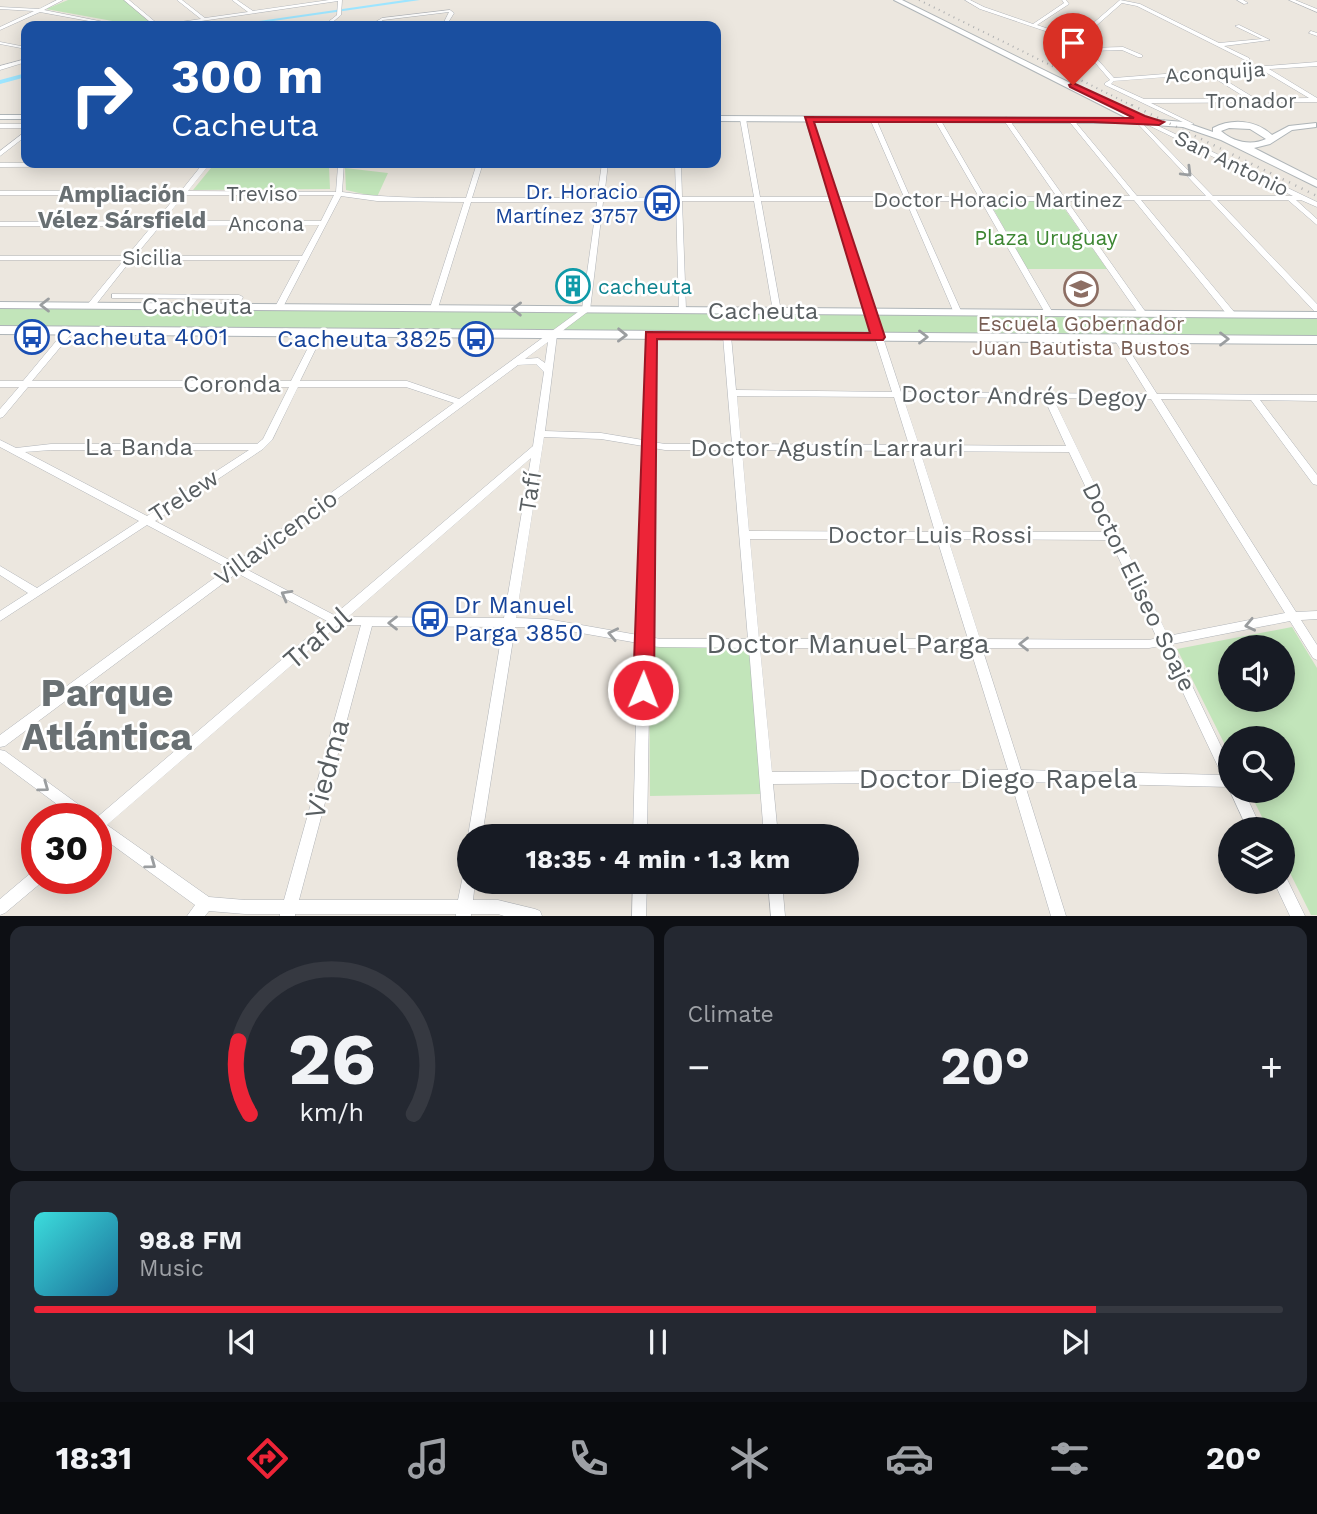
<!DOCTYPE html>
<html lang="en">
<head>
<meta charset="utf-8">
<style>
  :root { --surface:#171b24; --page:#242831; --text:#f1f3f6; --muted:#9ea1a6; --line:#363941; --accent:#ed2437 }
  body { margin:0; font-family:"Work Sans",sans-serif; background:var(--page); color:var(--text); height:100vh; display:flex; flex-direction:column; font-size:26px; white-space:nowrap }
  * { box-sizing:border-box; margin:0 }
  p { font-size:23px; color:var(--muted) }
  .icon { flex:none; width:38px; height:38px; fill:none; stroke:currentColor; stroke-width:2; stroke-linecap:round; stroke-linejoin:round }
  .map { position:relative; height:916px; overflow:hidden }
  .details { display:flex; flex-direction:column; gap:10px; padding:10px; background:#0d0f14; flex:1 }
  .details>* { flex:none }
  .guide { position:absolute; left:21px; top:21px; width:700px; height:147px; border-radius:14px; box-shadow:0 4px 18px #0003; background:#1a4fa0; color:#fff; overflow:hidden }
  .fabs { position:absolute; left:1218px; top:635px; display:grid; gap:14px }
  .fabs a { display:grid; place-items:center; width:77px; height:77px; border-radius:50%; background:var(--surface); box-shadow:0 4px 18px #0003; font-size:35px }
  .speed { position:absolute; left:21px; top:803px; display:flex; gap:14px; font-size:35px; font-weight:700; text-align:center }
  .speed>* { display:grid; place-content:center; width:91px; height:91px; border-radius:50%; background:var(--surface); box-shadow:0 4px 18px #0003; line-height:1 }
  .speed .limit { border:10px solid #d22; background:#fff; color:#111 }
  .pin { position:absolute; display:grid; place-items:center; width:60px; height:60px; color:#fff; margin:-72px -30px; border-radius:50% 50% 50% 0; rotate:-45deg; box-shadow:0 0 7px #0007 }
  .pin .icon { rotate:45deg }
  .me { position:absolute; width:77px; margin:-38px; rotate:1deg; stroke-linejoin:round; filter:drop-shadow(0 0 5px #0008) }
  .turn { display:flex; align-items:center; gap:24px; height:147px; padding:0 35px; font-size:32px }
  .turn .icon { width:91px; height:91px; stroke-width:2.5 }
  .turn b { display:block; font-size:49px; line-height:60px }
  .big { font-size:52px; font-weight:700; line-height:1.1 }
  .details .widget { flex:1; display:flex; flex-direction:column; justify-content:center; gap:10px; min-width:0; padding:0 24px; border-radius:14px; background:var(--page) }
  .details .dial { align-items:center; gap:0 }
  .dial svg { height:182px; overflow:visible; fill:none; stroke:var(--line); stroke-width:7; stroke-linecap:round; text-anchor:middle }
  .dial text { fill:var(--text); stroke:none }
  .song { display:flex; align-items:center; gap:21px }
  .cover { width:84px; height:84px; border-radius:10px; background:linear-gradient(135deg,hsl(180 70% 55%),hsl(200 70% 35%)) }
  .played { height:7px; border-radius:4px; background:linear-gradient(90deg,var(--accent) 85%,var(--line) 85%) }
  .keys { display:flex; justify-content:space-around; direction:ltr }
  .heat { display:flex; justify-content:space-between; align-items:center; font-size:38px; direction:ltr }
  .details .tiles { flex:1; display:grid; gap:10px; grid-template-columns:1fr 1fr }
  .widget:last-child { grid-column:span 2 }
  .trip { position:absolute; left:457px; top:824px; width:402px; height:70px; border-radius:35px; background:var(--surface); box-shadow:0 4px 18px #0003; font-weight:700; line-height:70px; text-align:center }
  .menu { display:flex; height:112px; justify-content:space-around; align-items:center; background:#090b0e; color:var(--muted) }
  .menu .icon { width:49px; height:49px }
  .menu .on { color:var(--accent) }
  .menu b { font-size:32px; color:var(--text) }
  .map>svg:first-child { display:block }
</style>
</head>
<body>
<div class="map">
<svg width="1317" height="916" viewBox="0 0 1317 916">
  <rect width="100%" height="100%" fill="#ece7df"/>
  <path fill="#c2e5ba" fill-rule="evenodd" d="M68,0H124L152,24L140,26L46,9Z
    M329,167L330,189L193,190L211,168Z
    M345,168L388,173L377,197L346,190Z
    M989,201H1059L1107,269H1027Z
    M0,305L1317,315V340L0,330Z
    M1292,627L1317,668V915H1311L1283,859V830L1268,829L1249,791H1283V738H1230V755L1177,649ZM1230,648H1283V700H1230Z
    M649,647H750L761,794L650,796Z"/>
  <g fill="none" stroke-linecap="round" stroke-linejoin="round">
    <path fill="#9de5ff" fill-rule="evenodd" d="M405,0H420L238,26H224Z
      M26,73V77L0,84V80Z"/>
    <g stroke="#b1b4b8" stroke-width="1">
      <path id="street" d="M57,0H63L44,10L124,26H116L40,12L0,30V27L34,11L0,9V7L39,9Z
        M124,0H129L159,25L201,19L177,0H182L205,18L248,12L232,0H237L253,11L329,0H342L341,15L328,26H323L337,15L338,1L167,26H155Z
        M965,0H970L984,7L1033,24L1064,3L1062,0H1066L1069,4L1037,25L1076,38L1120,0L1140,4L1219,43L1262,39L1235,26L1239,25L1270,40L1224,46L1249,58V60H1245L1137,6L1122,3L1080,40L1087,48L1123,47L1142,55V57H1138L1122,50L1090,51L1114,78L1317,62V66L1269,69L1317,98V102L1151,103L1194,124L1189,125L1105,85V83L1110,80L1085,51H1081L1082,49L1075,41L980,9ZM1262,70L1309,98L1256,99L1215,74ZM1208,74L1248,99H1144L1111,84L1114,81Z
        M1237,0H1243L1248,3L1244,4Z
        M1289,0H1295L1317,9V12Z
        M450,10L454,13L446,26H442L449,12L383,20L374,26H369L382,18Z
        M1311,31L1317,33V36L1309,33Z
        M0,42L26,47V49L0,44Z
        M26,59V62L0,70V66Z
        M743,117L746,119L760,197H830L805,119L808,117L811,119L837,197H904L870,119L873,117L876,119L910,197H979L934,119L937,117L940,119L985,197H1057L1003,119L1006,117L1008,118L1064,197L1130,196L1068,120V118H1072L1137,196H1206L1137,123V121L1139,120L1213,196H1293L1144,123V121L1146,120L1317,202V207L1301,200H1296L1317,219V225L1288,200H1217L1317,304V311H1314L1210,200H1141L1235,313V317H1229L1134,200L1067,201L1147,314L1143,316H1140L1060,201H988L1053,313L1049,315L1045,313L981,201H912L962,313L958,315L954,313L906,201H838L901,392L1148,394L1114,339L1118,337L1122,339L1157,394L1317,395V401L1260,400L1317,475V485L1313,484L1251,400L1161,399L1296,612L1317,611V619L1301,620L1317,645V660L1313,658L1290,621L1172,644L1230,765V787L1024,782L1066,916H1051L1011,782L773,784L778,836H764L749,648L660,647L650,646L647,836H633L638,643L547,627H515L482,836H469V838L468,836L503,627L372,626L299,900H458L464,871L469,869V882H475L473,900H498L535,909L540,911L542,916H504L498,914H471V916H456V914H295V916H280V914H245L209,911L205,916H187L195,905L96,833V819H77L0,762V750L5,751L93,815L95,819L327,621L237,573L5,746L0,747V735L228,568L147,525L0,621V611L28,593L0,575V566L37,588L139,521L0,447V440L16,448L51,444H257L263,439L289,387H28L3,417L0,418V409L19,387H0V381H23L67,328H70L74,330L73,332L32,381H291L316,332L320,330L324,332L300,381H407L459,399L582,309L597,202H471L438,308L434,310L430,308L464,202L377,201L341,196L282,309H279L275,307L300,260H131L94,307H91L87,305L124,260H0V256H127L152,226H0V222L156,221L177,195H0V191H181L201,166L0,167V163H344L342,192C383,198 424,198 466,198L477,163H483L472,198H597L602,163H608L604,198L676,197L675,163H681L682,197H754L740,119ZM208,166H338L336,192L188,191ZM184,195H334L321,221H163ZM676,201L679,312H682L686,310L682,201H754L773,311L777,313L781,311L761,201H831L892,392L736,390L731,336L727,334L723,336L732,444H665L653,442L654,335L650,333L646,335L643,440L601,433L545,431L557,335L590,310L603,202ZM319,225L302,256H135L160,226ZM548,342L545,363L538,358L525,359ZM536,364L544,372L533,446L334,615L244,568L518,365ZM298,387H406L454,403L235,563L155,521L263,449L272,440ZM737,396L894,397L909,445L741,444ZM903,397L1044,398L1066,446L919,445ZM1053,398L1151,399L1285,613L1168,636ZM544,437L601,439L643,446L638,635L547,619L516,618ZM653,448L665,450H732L748,639H660L650,637ZM51,450H249L147,516L25,452ZM742,450L911,451L935,532L749,531ZM920,451L1069,452L1107,532H946ZM531,458L504,618L348,617ZM750,539H937L968,639H759ZM948,539L1110,540L1157,638L1149,640L980,639ZM338,625H361L284,900H245L209,897L107,825ZM1161,646L1222,775L1021,770L982,648H1149ZM760,648H970L1008,770L772,772Z
        M0,124H26V128H0Z
        M26,131V136L0,156V151Z
        M112,294L239,295L243,297L237,309H234L230,307L234,299L115,298H112Z
        M1230,791H1244L1262,830H1248Z
        M37,870V878H44L42,882L5,913L0,915V899L32,872Z
        M1283,876L1286,877L1305,916H1290L1274,882H1283Z
        M633,882H647L646,916H632Z
        M768,882H782L785,916H771Z"/>
    </g>
    <g stroke="#afb5b8" stroke-width="2">
      <path id="secondary" d="M894,0H902L1135,115V118L1184,122L1213,132V128C1232,118 1256,120 1272,135L1289,126L1316,123V127L1292,130L1270,144L1254,148L1317,180V187L1221,140L1183,127L1125,123L716,121V116L1127,118ZM1229,128L1250,129L1266,139C1251,146 1233,142 1221,131Z
        M0,115H26V119H0Z
        M0,302L1317,312V318L0,308Z
        M0,326L1317,336V344L0,334Z"/>
    </g>
    <use href="#street" fill="#fff" fill-rule="evenodd"/>
    <use href="#secondary" fill="#fff" fill-rule="evenodd"/>
    <path stroke="#afb0b1" stroke-width="2" stroke-dasharray="1 4.5" stroke-linecap="butt" d="M919,0L1135,107"/>
    <path stroke="#afb0b1" stroke-width="2.5" stroke-dasharray="1 6" stroke-linecap="butt" d="M1132,105L1317,196"/>
  </g>
  <defs><path id="oneway-chevron" d="M-2-3.5L2.5 0L-2 3.5" fill="none" stroke-width="1.6" stroke-linecap="round" stroke-linejoin="round" transform="scale(1.75)"/></defs>
  <g stroke="#9b9ea0">
    <use href="#oneway-chevron" transform="translate(1187 172) rotate(45)"/>
    <use href="#oneway-chevron" transform="translate(45 305) rotate(-180)"/>
    <use href="#oneway-chevron" transform="translate(517 309) rotate(-179)"/>
    <use href="#oneway-chevron" transform="translate(622 335) rotate(1)"/>
    <use href="#oneway-chevron" transform="translate(923 337)"/>
    <use href="#oneway-chevron" transform="translate(1224 339)"/>
    <use href="#oneway-chevron" transform="translate(286 595) rotate(-151)"/>
    <use href="#oneway-chevron" transform="translate(393 623) rotate(180)"/>
    <use href="#oneway-chevron" transform="translate(1250 625) rotate(168)"/>
    <use href="#oneway-chevron" transform="translate(613 634) rotate(-168)"/>
    <use href="#oneway-chevron" transform="translate(1024 644) rotate(-180)"/>
    <use href="#oneway-chevron" transform="translate(44 787) rotate(36)"/>
    <use href="#oneway-chevron" transform="translate(151 864) rotate(36)"/>
  </g>
  <path fill="#ed2437" stroke="#9a1724" stroke-width="2" d="M1073,83L1145,116L1164,122L1159,125L1093,122H814L885,337L883,340L657,339L654,690L651,695L643,697L636,695L633,690L646,332L870,333L805,117L1134,118L1070,87L1069,85Z"/>
  <defs>
    <g id="bus-ring" transform="scale(1.75)"><circle r="9.5" fill="#fff" stroke="#1a4fb4" stroke-width="1.5"/><path d="M-5-6H5V4H4V6H2V4H-2V6H-4V4H-5ZM-3.5-4V0h7V-4ZM-3.5 1.2v1.5H-2V1.2ZM2 1.2v1.5H3.5V1.2Z" fill="#1a4fb4"/></g>
    <g id="building-ring" transform="scale(1.75)"><circle r="9.5" fill="#fff" stroke="#0f9aa8" stroke-width="1.5"/><path d="M-4-6H4V6H1V3H-1V6H-4ZM-2.5-4.3h1.7v1.8h-1.7ZM.8-4.3h1.7v1.8H.8ZM-2.5-1h1.7V.8h-1.7ZM.8-1h1.7V.8H.8Z" fill="#0f9aa8"/></g>
    <g id="school-ring" transform="scale(1.75)"><circle r="9.5" fill="#fff" stroke="#8d6e63" stroke-width="1.5"/><path d="M0-5L7-2L0 1L-7-2ZM-4 1L0 2.5L4 1V4Q0 6-4 4Z" fill="#8d6e63"/></g>
  </defs>
  <g fill-rule="evenodd">
    <use href="#bus-ring" x="662" y="203"/>
    <use href="#building-ring" x="573" y="286"/>
    <use href="#school-ring" x="1081" y="289"/>
    <use href="#bus-ring" x="32" y="337"/>
    <use href="#bus-ring" x="476" y="339"/>
    <use href="#bus-ring" x="430" y="619"/>
  </g>
  <g text-anchor="middle" dominant-baseline="central" stroke-width="5" stroke-linejoin="round" paint-order="stroke">
    <g font-size="21" fill="#585e61" stroke="#fff">
      <text transform="translate(1215 72) rotate(-4)">Aconquija</text>
      <text x="1251" y="100">Tronador</text>
      <text transform="translate(1232 163) rotate(26)">San Antonio</text>
      <text x="262" y="193">Treviso</text>
      <text x="998" y="199">Doctor Horacio Martinez</text>
      <text x="266" y="223">Ancona</text>
      <text x="152" y="257">Sicilia</text>
    </g>
    <g font-size="21" fill="#164399" stroke="#fff" text-anchor="end">
      <text x="638" y="191">Dr. Horacio<tspan x="638" dy="24">Martínez 3757</tspan></text>
    </g>
    <g font-size="21" fill="#3d8632" stroke="#fff">
      <text x="1046" y="237">Plaza Uruguay</text>
    </g>
    <g font-size="21" fill="#0d838f" stroke="#fff" text-anchor="start">
      <text x="598" y="286">cacheuta</text>
    </g>
    <g font-size="21" fill="#785e54" stroke="#fff">
      <text x="1081" y="323">Escuela Gobernador<tspan x="1081" dy="24">Juan Bautista Bustos</tspan></text>
    </g>
    <g font-size="23" font-weight="bold" fill="#697073" stroke="#fff">
      <text x="122" y="194">Ampliación<tspan x="122" dy="26">Vélez Sársfield</tspan></text>
    </g>
    <g font-size="24" fill="#585e61" stroke="#fff">
      <text x="197" y="306">Cacheuta</text>
      <text x="763" y="311">Cacheuta</text>
      <text x="232" y="384">Coronda</text>
      <text transform="translate(1024 396) rotate(1)">Doctor Andrés Degoy</text>
      <text x="139" y="447">La Banda</text>
      <text x="827" y="448">Doctor Agustín Larrauri</text>
      <text transform="translate(530 492) rotate(-81)">Tafí</text>
      <text transform="translate(184 496) rotate(-33)">Trelew</text>
      <text x="930" y="535">Doctor Luis Rossi</text>
      <text transform="translate(276 538) rotate(-36)">Villavicencio</text>
      <text transform="translate(1139 587) rotate(64)">Doctor Eliseo Soaje</text>
    </g>
    <g font-size="24" fill="#164399" stroke="#fff" text-anchor="start">
      <text x="56" y="337">Cacheuta 4001</text>
      <text x="452" y="339" text-anchor="end">Cacheuta 3825</text>
      <text x="454" y="605">Dr Manuel<tspan x="454" dy="28">Parga 3850</tspan></text>
    </g>
    <g font-size="28" fill="#585e61" stroke="#fff">
      <text transform="translate(317 638) rotate(-41)">Traful</text>
      <text x="848" y="643">Doctor Manuel Parga</text>
      <text transform="translate(327 769) rotate(-75)">Viedma</text>
      <text x="998" y="778">Doctor Diego Rapela</text>
    </g>
    <g font-size="38" font-weight="bold" fill="#697073" stroke="#fff">
      <text x="107" y="693">Parque<tspan x="107" dy="44">Atlántica</tspan></text>
    </g>
  </g>
</svg>
<div class="fabs">
<a><svg class="icon" aria-label="sound" viewBox="0 0 24 24"><path d="M4 9h4l5-4v14l-5-4H4zM17 9q2 3 0 6"/></svg></a>
<a><svg class="icon" aria-label="search" viewBox="0 0 24 24"><circle cx="10" cy="10" r="6"/><path d="M15 15l6 6"/></svg></a>
<a><svg class="icon" aria-label="layers" viewBox="0 0 24 24"><path d="M12 4l9 5-9 5-9-5zM3 14l9 5 9-5"/></svg></a>
</div>
<div class="speed"><div class="limit">30</div></div>
<div class="pin" style="left:1073px;top:85px;background:#d93025"><svg class="icon" aria-label="arrive" viewBox="0 0 24 24"><path d="M6 21V4h12l-3 4 3 4H6"/></svg></div>
<svg class="me" style="left:643px;top:690px" viewBox="-20 -20 40 40"><circle r="17" fill="#ed2437" stroke="#fff" stroke-width="3"/><path d="M0-11L8 9 0 5-8 9z" fill="#fff"/></svg>
<div class="trip">18:35 · 4 min · 1.3 km</div>
<div class="guide">
<div class="turn"><svg class="icon" aria-label="right" viewBox="0 0 24 24"><path d="M7 20v-9h11M14 6l5 5-5 5"/></svg><div><b>300 m</b>Cacheuta</div></div>
</div>
</div>
<section class="details">
<div class="tiles">
<div class="widget dial"><svg viewBox="0 0 100 80">
<path d="M14 69A42 42 0 1 1 86 69"/>
<path d="M14 69A42 42 0 0 1 9 37" stroke="#ed2437"/>
<text x="50" y="56" font-size="32" font-weight="700">26</text>
<text x="50" y="72" font-size="11">km/h</text>
</svg></div>
<div class="widget"><p>Climate</p>
<div class="heat"><a>−</a><b class="big">20°</b><a>+</a></div>
</div>
<div class="widget">
<div class="song"><i class="cover"></i><div><b>98.8 FM</b><p>Music</p></div></div>
<div class="played"></div>
<div class="keys"><svg class="icon" aria-label="previous" viewBox="0 0 24 24"><path d="M18 5L8 12l10 7zM5 5v14"/></svg><svg class="icon" aria-label="pause" viewBox="0 0 24 24"><path d="M8 5v14M16 5v14"/></svg><svg class="icon" aria-label="next" viewBox="0 0 24 24"><path d="M6 5l10 7-10 7zM19 5v14"/></svg></div>
</div>
</div>
</section>
<nav class="menu">
<b>18:31</b>
<svg class="icon on" aria-label="directions" viewBox="0 0 24 24"><path d="M12 3l9 9-9 9-9-9zM9 14v-3h6M13 9l2 2-2 2"/></svg>
<svg class="icon" aria-label="music" viewBox="0 0 24 24"><path d="M9 18V5l10-2v13"/><circle cx="6" cy="18" r="3"/><circle cx="16" cy="16" r="3"/></svg>
<svg class="icon" aria-label="phone" viewBox="0 0 24 24"><path d="M5 4h4l2 5-3 2q2 4 5 5l2-3 5 2v4C11 20 4 13 5 4z"/></svg>
<svg class="icon" aria-label="climate" viewBox="0 0 24 24"><path d="M12 3v18M4 7l16 10M4 17L20 7"/></svg>
<svg class="icon" aria-label="car" viewBox="0 0 24 24"><path d="M5 17H2v-5l4-1 3-4h7l3 4 3 1v5h-3M9 17h6M6 11h13"/><circle cx="7" cy="17" r="2"/><circle cx="17" cy="17" r="2"/></svg>
<svg class="icon" aria-label="filters" viewBox="0 0 24 24"><path d="M4 7h16M4 17h16"/><circle cx="9" cy="7" r="2"/><circle cx="15" cy="17" r="2"/></svg>
<b>20°</b>
</nav>
</body>
</html>
